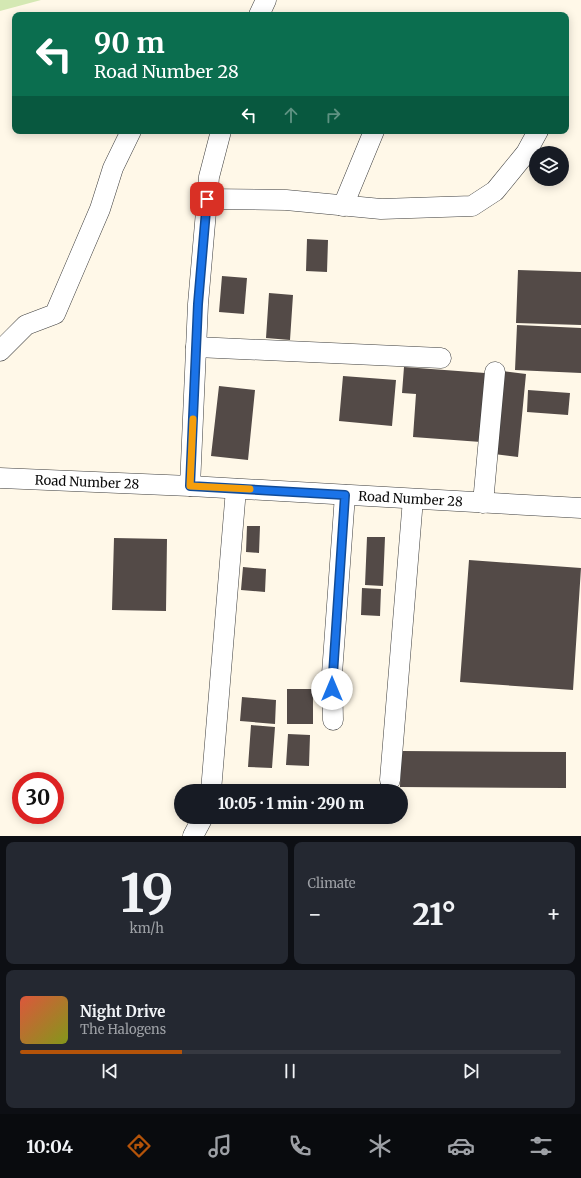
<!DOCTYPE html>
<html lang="en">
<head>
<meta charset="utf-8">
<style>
  :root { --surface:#171b24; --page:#242831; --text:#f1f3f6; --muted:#9ea1a6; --line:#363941; --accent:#b45309 }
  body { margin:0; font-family:Merriweather,serif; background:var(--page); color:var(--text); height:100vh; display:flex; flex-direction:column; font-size:15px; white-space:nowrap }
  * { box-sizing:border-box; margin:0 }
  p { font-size:13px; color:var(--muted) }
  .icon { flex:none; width:22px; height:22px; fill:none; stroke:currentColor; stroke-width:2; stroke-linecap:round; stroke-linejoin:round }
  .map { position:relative; height:836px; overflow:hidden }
  .sheet { display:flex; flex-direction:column; gap:6px; padding:6px; background:#0d0f14; flex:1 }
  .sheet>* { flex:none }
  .top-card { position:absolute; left:12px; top:12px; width:557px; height:122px; border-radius:8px; box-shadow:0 2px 10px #0003; background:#0b6e4f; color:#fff; overflow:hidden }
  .fabs { position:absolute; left:529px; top:146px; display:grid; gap:8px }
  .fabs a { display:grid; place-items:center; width:40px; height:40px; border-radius:50%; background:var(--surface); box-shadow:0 2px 10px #0003; font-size:20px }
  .speed { position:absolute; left:12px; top:772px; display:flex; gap:8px; font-size:20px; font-weight:700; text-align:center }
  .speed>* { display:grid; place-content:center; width:52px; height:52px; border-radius:50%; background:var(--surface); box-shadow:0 2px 10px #0003; line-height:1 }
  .speed .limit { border:6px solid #d22; background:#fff; color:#111 }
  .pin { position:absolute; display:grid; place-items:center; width:34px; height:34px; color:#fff; margin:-17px; border-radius:8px; box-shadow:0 2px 6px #0006 }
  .me { position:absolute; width:44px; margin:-22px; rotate:0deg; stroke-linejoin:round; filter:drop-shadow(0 0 3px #0008) }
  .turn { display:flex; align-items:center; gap:14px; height:84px; padding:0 16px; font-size:18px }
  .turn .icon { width:52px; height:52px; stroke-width:2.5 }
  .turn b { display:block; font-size:28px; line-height:34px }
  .lanes { display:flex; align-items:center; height:38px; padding:0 16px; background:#0003; justify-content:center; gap:20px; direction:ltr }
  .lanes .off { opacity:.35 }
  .big { font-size:30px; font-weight:800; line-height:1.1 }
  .sheet .widget { flex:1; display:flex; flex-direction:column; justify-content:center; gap:6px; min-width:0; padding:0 14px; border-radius:8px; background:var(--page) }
  .sheet .dial { align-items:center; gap:0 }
  .dial b { font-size:52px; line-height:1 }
  .song { display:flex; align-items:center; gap:12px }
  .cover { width:48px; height:48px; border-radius:6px; background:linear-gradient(135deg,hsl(10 70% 55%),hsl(70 70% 35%)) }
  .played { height:4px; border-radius:2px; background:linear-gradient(90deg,var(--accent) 30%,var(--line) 30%) }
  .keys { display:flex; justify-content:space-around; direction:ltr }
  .heat { display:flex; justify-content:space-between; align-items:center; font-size:22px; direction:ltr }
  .sheet .tiles { flex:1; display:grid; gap:6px; grid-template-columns:1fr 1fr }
  .widget:last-child { grid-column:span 2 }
  .trip { position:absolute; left:174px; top:784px; width:234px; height:40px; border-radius:20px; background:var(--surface); box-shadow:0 2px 10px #0003; font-weight:800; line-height:40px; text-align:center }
  .tabs { display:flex; height:64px; justify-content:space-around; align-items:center; background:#090b0e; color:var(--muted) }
  .tabs .icon { width:28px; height:28px }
  .tabs .on { color:var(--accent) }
  .tabs b { font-size:18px; color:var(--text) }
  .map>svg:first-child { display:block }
</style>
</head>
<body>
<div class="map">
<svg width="581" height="836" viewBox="0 0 581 836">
  <rect width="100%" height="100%" fill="#fff8e8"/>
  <path fill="#d4e8b3" d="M0,0H41L0,11Z"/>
  <path fill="#534a47" d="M307,239L328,240L327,272L306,271Z
    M518,270L581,272V325L516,323Z
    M222,276L247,278L244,314L219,312Z
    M269,293L293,295L290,340L266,338Z
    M517,325L581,328V373L515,370Z
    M404,367L485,373L481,442L413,437L416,394L402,393Z
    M502,371L526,374L518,457L494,454Z
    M343,376L396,380L392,426L339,421Z
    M219,386L255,390L248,460L211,456Z
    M528,390L570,393L568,415L527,412Z
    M247,526H260L259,553L246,552Z
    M367,537H385L383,586L365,585Z
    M114,538L167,539L166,611L112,610Z
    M469,560L581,568L573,690L460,682Z
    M243,567L266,569L265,592L241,590Z
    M362,588L381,589L380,616L361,615Z
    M287,689H313V724H287Z
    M242,697L276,700L275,724L240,721Z
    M251,725L275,727L272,768L248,767Z
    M288,734L310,735L309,766L286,765Z
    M401,751L566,752V788L400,787Z"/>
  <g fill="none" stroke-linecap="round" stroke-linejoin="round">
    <g stroke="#3e3e3e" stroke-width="21">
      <g id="minor">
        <path d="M259,15L266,0"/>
        <path d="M207,199L286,200L381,209L472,206L495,191L526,153L538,131"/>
        <path d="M343,206L374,131"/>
        <path d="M196,347L441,358"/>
        <path d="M0,351L26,325L55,314L100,209L113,168L131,131"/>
        <path id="s1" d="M0,478L190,486L581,508"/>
        <path d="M190,486L198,304L209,177L221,131"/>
        <path d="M483,503L495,372"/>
        <path d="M333,720L332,674L345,495"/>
        <path d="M390,780L413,499"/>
        <path d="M211,791L236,489"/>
        <path d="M193,836L203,817"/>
      </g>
    </g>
    <use href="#minor" stroke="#fff" stroke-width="20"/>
  </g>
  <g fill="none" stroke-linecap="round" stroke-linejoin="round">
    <g stroke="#114b97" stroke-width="10">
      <path id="route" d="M207,199L198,304L190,486L345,495L332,689"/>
    </g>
    <use href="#route" stroke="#1a73e8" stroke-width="7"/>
    <path stroke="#f59e0b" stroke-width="7" d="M193,419L190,486L250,489"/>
  </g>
  <g text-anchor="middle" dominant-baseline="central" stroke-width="4" stroke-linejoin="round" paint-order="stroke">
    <g font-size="13" fill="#0b0b0b" stroke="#fff">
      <text stroke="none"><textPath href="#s1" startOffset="87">Road Number 28</textPath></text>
      <text stroke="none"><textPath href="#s1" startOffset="411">Road Number 28</textPath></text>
    </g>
  </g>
</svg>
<div class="fabs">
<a><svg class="icon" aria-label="layers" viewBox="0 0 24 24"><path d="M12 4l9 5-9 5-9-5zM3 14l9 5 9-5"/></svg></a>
</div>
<div class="speed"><div class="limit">30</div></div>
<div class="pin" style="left:207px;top:199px;background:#d93025"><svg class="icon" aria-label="arrive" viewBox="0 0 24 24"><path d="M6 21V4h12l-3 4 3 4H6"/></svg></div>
<svg class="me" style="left:332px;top:689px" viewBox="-20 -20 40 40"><circle r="19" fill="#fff"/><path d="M0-13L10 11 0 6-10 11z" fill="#1a73e8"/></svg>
<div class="trip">10:05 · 1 min · 290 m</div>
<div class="top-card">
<div class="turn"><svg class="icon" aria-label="left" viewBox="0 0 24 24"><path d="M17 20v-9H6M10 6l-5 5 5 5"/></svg><div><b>90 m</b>Road Number 28</div></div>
<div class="lanes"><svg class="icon" aria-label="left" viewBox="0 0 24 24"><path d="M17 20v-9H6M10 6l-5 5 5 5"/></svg><svg class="icon off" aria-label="ahead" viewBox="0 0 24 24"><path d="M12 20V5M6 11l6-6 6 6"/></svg><svg class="icon off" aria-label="right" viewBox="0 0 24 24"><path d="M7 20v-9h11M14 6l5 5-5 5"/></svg></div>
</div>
</div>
<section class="sheet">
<div class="tiles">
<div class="widget dial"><b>19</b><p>km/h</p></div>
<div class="widget"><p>Climate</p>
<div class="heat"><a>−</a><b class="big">21°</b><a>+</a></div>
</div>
<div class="widget">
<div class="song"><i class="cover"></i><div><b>Night Drive</b><p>The Halogens</p></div></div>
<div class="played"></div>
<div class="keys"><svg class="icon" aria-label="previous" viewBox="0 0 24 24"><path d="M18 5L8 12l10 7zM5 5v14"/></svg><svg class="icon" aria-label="pause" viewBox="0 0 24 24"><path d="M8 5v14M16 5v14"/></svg><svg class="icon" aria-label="next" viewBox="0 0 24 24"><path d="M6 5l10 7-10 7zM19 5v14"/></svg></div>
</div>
</div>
</section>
<nav class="tabs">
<b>10:04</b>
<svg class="icon on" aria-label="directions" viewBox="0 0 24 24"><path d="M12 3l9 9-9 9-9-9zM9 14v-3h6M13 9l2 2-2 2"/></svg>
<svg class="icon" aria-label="music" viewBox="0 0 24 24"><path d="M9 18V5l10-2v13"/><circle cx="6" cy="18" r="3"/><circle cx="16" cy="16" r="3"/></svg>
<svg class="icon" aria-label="phone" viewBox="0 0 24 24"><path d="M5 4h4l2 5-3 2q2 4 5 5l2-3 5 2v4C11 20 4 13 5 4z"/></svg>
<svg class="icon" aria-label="climate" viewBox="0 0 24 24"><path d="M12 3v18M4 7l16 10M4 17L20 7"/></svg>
<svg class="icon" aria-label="car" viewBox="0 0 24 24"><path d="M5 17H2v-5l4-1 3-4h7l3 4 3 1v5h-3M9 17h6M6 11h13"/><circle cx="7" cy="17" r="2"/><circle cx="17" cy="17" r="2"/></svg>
<svg class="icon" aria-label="filters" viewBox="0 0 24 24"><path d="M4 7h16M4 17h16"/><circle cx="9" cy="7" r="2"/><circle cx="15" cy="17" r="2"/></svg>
</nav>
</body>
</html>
